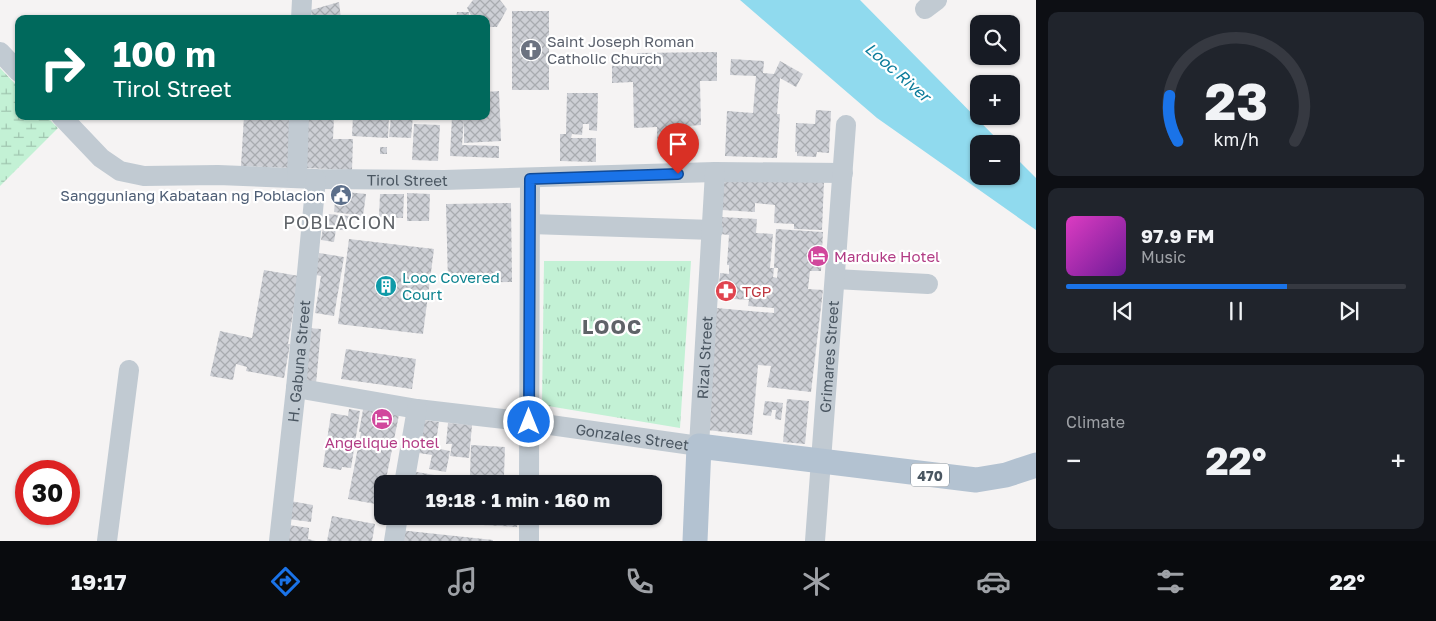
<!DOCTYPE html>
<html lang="en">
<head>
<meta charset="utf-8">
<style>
  :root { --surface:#171b24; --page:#20242c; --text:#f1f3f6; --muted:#9ea1a6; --line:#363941; --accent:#1a73e8 }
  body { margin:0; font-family:"Golos Text",sans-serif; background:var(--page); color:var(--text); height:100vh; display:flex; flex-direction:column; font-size:19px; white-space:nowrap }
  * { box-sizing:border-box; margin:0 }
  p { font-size:16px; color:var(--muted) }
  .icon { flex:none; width:28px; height:28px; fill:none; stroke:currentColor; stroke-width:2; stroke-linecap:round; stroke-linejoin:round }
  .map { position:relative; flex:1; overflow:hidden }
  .sheet { display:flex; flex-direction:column; gap:12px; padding:12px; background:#0d0f14; width:400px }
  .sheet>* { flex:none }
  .banner { position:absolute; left:15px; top:15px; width:475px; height:105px; border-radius:10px; box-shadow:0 1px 4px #0004; background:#00695c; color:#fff; overflow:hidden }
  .tools { position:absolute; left:970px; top:15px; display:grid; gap:10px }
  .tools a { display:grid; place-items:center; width:50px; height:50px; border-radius:10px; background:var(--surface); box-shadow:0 1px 4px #0004; font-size:25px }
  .speed { position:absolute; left:15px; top:460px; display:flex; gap:10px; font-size:25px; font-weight:700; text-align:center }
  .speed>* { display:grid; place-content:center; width:65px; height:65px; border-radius:50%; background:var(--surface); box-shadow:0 1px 4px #0004; line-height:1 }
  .speed .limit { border:8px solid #d22; background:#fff; color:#111 }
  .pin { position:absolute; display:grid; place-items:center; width:42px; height:42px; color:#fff; margin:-51px -21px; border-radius:50% 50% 50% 0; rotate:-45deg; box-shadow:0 0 5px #0007 }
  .pin .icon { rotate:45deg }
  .me { position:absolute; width:55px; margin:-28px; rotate:0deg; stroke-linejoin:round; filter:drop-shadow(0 0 4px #0008) }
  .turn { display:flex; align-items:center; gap:18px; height:105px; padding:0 15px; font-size:22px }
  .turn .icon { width:65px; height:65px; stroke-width:2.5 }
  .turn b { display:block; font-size:35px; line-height:42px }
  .big { font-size:38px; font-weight:700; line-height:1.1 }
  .sheet .card { flex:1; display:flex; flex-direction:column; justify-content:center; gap:8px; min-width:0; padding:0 18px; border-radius:10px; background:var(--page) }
  .sheet .dial { align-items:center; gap:0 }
  .dial svg { height:130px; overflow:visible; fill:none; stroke:var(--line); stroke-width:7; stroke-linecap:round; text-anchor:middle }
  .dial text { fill:var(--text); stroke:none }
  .song { display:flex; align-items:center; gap:15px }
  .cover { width:60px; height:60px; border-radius:8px; background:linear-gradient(135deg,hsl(310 70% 55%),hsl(280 70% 35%)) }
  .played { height:5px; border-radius:2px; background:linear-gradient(90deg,var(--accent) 65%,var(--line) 65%) }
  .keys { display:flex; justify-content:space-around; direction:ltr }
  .heat { display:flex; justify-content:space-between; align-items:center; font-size:28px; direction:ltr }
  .trip { position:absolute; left:374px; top:475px; width:288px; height:50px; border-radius:10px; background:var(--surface); box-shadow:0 1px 4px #0004; font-weight:700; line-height:50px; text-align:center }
  .menu { display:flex; height:80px; justify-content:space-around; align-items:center; background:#090b0e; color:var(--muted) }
  .menu .icon { width:35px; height:35px }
  .menu .active { color:var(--accent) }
  .menu b { font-size:22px; color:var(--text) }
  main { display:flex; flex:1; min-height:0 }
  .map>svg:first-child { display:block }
</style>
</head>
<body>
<main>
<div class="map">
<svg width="1036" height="541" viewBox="0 0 1036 541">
  <defs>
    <pattern id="grass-tufts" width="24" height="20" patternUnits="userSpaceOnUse" patternTransform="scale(1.25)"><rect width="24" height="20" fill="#c3f1d5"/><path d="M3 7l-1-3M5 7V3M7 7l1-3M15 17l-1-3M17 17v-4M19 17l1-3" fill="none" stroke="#a0c6b0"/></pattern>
    <pattern id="wetland-marsh" width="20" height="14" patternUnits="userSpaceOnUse" patternTransform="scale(1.25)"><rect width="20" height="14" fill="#c3f1d5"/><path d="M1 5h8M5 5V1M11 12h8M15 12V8" fill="none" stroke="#a0c6b0"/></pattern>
    <pattern id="building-cross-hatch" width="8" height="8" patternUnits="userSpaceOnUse" patternTransform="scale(1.25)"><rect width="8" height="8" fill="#cdcfd5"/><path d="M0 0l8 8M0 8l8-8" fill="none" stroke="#a8abb0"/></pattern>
  </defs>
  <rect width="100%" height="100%" fill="#f5f3f3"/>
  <path fill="url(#grass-tufts)" d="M544,261H691L680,428L542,405Z"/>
  <path fill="url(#wetland-marsh)" d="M0,68L19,88V116H46L58,128L0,186Z"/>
  <path fill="#90daee" d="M740,0H860L1002,144H979V176H1011V153L1036,178V230L877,118Z"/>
  <path fill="url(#building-cross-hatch)" d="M473,0H500L507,9L497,27H486V19H473L467,8Z
    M339,2L341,19H312L311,10Z
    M512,11H549V90H512Z
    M457,12H469V19H456Z
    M717,52V81H700L701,125L675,127V138L657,139V127L634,128L633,82L612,83V58H637V53Z
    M731,59L764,61L763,73L774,74L780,61L803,74L796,87L780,78L777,114H780L777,158L725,156L727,111L753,113L756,76L730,75Z
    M499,91L501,141L464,143V120L462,145L499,146V158L450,156L452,116H486V92Z
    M567,93H598L597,131L589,130V124H583L582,135L572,134L571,138H596V162L560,161V134H566Z
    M816,110L831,111L829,153L817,152L816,157L797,156V152H795L796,123L815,124Z
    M244,116H295L291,168L241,166Z
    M308,116H334L333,139H353L352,170L305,168Z
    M353,116H389L388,138L352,136Z
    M391,116H413L411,138L389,137Z
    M414,124L440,125L438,161L412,160Z
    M380,147H387V154H380Z
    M731,175L824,181L822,230L794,229V224L774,223L775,205L755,203V212L721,210L723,184Z
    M336,191L366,194L363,216L334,212Z
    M407,193L430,194L429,221H407Z
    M380,194H404L403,218L379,217Z
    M511,203L512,282L448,283L446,204Z
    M328,214L349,216L348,231L336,229L334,242L321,240L324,222H328Z
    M721,217L757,219L756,233L773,234L770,268H774L773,277L777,278L778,268H774L776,229L823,232L821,271H810L808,289L823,290L811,392L767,387L771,366L758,365L752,435L707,430L716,308L774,313V308L748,306L749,300L718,298L720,273L729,274V265H727L729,235L720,234Z
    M349,239L434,249L423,334L338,324Z
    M319,253L344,257L334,316L315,313L321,276L316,275Z
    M264,270L299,276L288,344H290L284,378L246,371L247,367L236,364L233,380L210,376L220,331L252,338Z
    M308,328L321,329L316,384L302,383Z
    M346,349L416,359L412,389L341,379Z
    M787,399L809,401L805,444L783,442Z
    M765,401L783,403L781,420L775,419L776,410H772L771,416L763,415Z
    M364,404L400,410L385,484H382L381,505L348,499L361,432H359Z
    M349,409L360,411L351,468L342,467L341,470L323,467L331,413L348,416Z
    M417,419L439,422L435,448L450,451L446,472L429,469L432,455L412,452Z
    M448,423L472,425L469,458L450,456L452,444H446Z
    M471,445L505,447L504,476L470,475Z
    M411,471L440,476L439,484H409Z
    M468,479L520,481V484H468Z
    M290,501L313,505L311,522L288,519Z
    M332,516L375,524L372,541H327Z
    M466,516H518L517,527L465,524Z
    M289,525L309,528L308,539L316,541H287Z
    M399,530L493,540V541H398Z"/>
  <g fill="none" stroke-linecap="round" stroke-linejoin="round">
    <g stroke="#c1cad2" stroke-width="20">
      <path d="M925,9L937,0"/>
      <path d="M301,19L302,0"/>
      <path d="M0,52L19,72"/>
      <path id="s1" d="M61,116L101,158L120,171L144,176L218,175L316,179L444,180L715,172L843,173"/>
      <path d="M297,178L299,116"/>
      <path d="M530,224L713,230"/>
      <path d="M835,279L928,284"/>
      <path id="s2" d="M296,388L417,409L529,422L699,446L715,172"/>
      <path d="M404,484L417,409"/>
      <path d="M529,484L530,179"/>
      <path d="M107,541L129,370"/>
      <path id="s3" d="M279,541L296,388L316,179"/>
      <path d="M394,541L398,516"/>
      <path d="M529,541V516"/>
      <path id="s4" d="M815,541L846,125"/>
    </g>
    <path stroke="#b3c2d1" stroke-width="25" d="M695,541L699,446L976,480L1006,475L1036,465"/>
  </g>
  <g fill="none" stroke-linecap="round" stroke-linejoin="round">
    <g stroke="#114b97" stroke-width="12">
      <path id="route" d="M529,422L530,179L678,174"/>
    </g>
    <use href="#route" stroke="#1a73e8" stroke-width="9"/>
  </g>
  <defs>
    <g id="church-disc" transform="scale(1.125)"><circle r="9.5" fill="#6b7280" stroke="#fff"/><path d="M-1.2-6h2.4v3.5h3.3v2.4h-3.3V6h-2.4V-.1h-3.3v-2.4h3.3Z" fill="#fff"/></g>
    <g id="civic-disc" transform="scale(1.125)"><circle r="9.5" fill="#5c6f8a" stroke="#fff"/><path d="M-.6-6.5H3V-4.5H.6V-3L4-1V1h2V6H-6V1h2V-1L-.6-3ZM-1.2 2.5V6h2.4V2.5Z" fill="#fff"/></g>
    <g id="hotel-disc" transform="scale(1.125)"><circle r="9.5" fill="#d1479c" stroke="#fff"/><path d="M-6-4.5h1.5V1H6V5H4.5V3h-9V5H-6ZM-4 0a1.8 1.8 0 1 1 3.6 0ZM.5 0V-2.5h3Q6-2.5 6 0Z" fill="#fff"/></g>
    <g id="building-disc" transform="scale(1.125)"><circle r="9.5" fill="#0f9aa8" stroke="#fff"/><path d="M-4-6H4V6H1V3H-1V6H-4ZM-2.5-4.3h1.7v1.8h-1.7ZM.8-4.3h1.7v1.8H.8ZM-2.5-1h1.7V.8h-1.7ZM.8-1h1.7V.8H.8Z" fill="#fff"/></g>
    <g id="pharmacy-disc" transform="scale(1.125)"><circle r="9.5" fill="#e0444e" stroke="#fff"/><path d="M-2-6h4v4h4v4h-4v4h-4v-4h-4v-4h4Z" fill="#fff"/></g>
  </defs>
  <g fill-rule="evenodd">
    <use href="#church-disc" x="531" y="50"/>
    <use href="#civic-disc" x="341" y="195"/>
    <use href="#hotel-disc" x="818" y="256"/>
    <use href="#building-disc" x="386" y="286"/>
    <use href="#pharmacy-disc" x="726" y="291"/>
    <use href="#hotel-disc" x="382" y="419"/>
  </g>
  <g text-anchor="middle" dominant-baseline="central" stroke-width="4.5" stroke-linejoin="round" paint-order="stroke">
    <rect fill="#fff" stroke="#808990" stroke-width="1" x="911" y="463.5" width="38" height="23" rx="4"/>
    <g font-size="14" font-weight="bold" fill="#4a5661">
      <text x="930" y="475">470</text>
    </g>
    <g font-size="15" fill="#5b616d" stroke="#fff" text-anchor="start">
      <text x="547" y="41">Saint Joseph Roman<tspan x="547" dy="17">Catholic Church</tspan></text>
    </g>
    <g font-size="15" fill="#4a5661" stroke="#fff">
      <text stroke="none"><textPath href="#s1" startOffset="369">Tirol Street</textPath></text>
      <text stroke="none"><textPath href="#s2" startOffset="496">Rizal Street</textPath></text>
      <text stroke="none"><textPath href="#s4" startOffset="185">Grimares Street</textPath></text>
      <text stroke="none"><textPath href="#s3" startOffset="181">H. Gabuna Street</textPath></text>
      <text stroke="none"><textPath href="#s2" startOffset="340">Gonzales Street</textPath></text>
    </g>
    <g font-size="15" fill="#4e5e75" stroke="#fff" text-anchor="end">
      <text x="325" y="195">Sangguniang Kabataan ng Poblacion</text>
    </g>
    <g font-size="15" fill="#b23c85" stroke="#fff" text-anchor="start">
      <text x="834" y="256">Marduke Hotel</text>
      <text x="382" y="442" text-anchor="middle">Angelique hotel</text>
    </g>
    <g font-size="15" fill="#0d838f" stroke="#fff" text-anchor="start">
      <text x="402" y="277">Looc Covered<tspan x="402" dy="17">Court</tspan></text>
    </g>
    <g font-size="15" fill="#be3a42" stroke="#fff" text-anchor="start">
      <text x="742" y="291">TGP</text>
    </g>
    <g font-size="16" font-style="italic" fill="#0c7c9b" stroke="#fff">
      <text transform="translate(898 72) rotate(41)">Looc River</text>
    </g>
    <g font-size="18" letter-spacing="1" fill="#5f6368" stroke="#fff">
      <text x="340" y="222">POBLACION</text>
    </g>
    <g font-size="20" font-weight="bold" letter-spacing="1" fill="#5f6368" stroke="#fff">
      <text x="612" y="326">LOOC</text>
    </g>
  </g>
</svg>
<div class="tools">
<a><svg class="icon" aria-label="search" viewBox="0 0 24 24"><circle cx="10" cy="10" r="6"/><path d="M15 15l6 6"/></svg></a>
<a>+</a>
<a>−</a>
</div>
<div class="speed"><div class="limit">30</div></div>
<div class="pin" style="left:678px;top:174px;background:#d93025"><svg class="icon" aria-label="arrive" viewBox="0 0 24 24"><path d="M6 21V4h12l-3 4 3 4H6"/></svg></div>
<svg class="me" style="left:529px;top:422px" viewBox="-20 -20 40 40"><circle r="17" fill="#1a73e8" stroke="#fff" stroke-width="3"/><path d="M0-11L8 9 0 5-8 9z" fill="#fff"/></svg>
<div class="trip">19:18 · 1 min · 160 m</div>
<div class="banner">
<div class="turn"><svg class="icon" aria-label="right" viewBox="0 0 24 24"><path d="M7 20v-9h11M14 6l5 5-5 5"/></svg><div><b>100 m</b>Tirol Street</div></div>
</div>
</div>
<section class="sheet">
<div class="card dial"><svg viewBox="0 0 100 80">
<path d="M14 69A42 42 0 1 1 86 69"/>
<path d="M14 69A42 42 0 0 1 9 41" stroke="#1a73e8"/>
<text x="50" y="56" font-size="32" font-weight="700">23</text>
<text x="50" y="72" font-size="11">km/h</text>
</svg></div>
<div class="card">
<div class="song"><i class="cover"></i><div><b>97.9 FM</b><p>Music</p></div></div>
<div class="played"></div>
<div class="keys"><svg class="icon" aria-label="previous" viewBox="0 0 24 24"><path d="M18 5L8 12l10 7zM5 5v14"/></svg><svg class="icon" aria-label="pause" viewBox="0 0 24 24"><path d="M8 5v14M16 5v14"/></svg><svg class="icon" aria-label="next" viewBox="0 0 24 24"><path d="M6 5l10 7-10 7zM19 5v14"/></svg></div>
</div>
<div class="card"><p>Climate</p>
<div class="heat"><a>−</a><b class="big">22°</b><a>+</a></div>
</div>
</section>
</main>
<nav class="menu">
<b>19:17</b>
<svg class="icon active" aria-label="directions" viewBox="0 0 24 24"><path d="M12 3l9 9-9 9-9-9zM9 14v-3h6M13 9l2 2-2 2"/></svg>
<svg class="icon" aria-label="music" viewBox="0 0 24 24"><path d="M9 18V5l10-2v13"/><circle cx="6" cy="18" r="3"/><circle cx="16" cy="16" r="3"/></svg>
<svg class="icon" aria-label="phone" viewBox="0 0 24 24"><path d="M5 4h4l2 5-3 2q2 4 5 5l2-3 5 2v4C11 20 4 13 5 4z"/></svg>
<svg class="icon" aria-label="climate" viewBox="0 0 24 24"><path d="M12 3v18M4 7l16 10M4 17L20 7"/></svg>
<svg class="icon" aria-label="car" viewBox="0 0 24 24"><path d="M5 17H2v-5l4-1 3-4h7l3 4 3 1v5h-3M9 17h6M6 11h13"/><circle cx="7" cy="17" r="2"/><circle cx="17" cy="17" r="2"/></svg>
<svg class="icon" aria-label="filters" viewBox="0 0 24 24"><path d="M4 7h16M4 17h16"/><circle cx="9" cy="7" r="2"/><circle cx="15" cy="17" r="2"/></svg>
<b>22°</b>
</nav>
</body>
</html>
